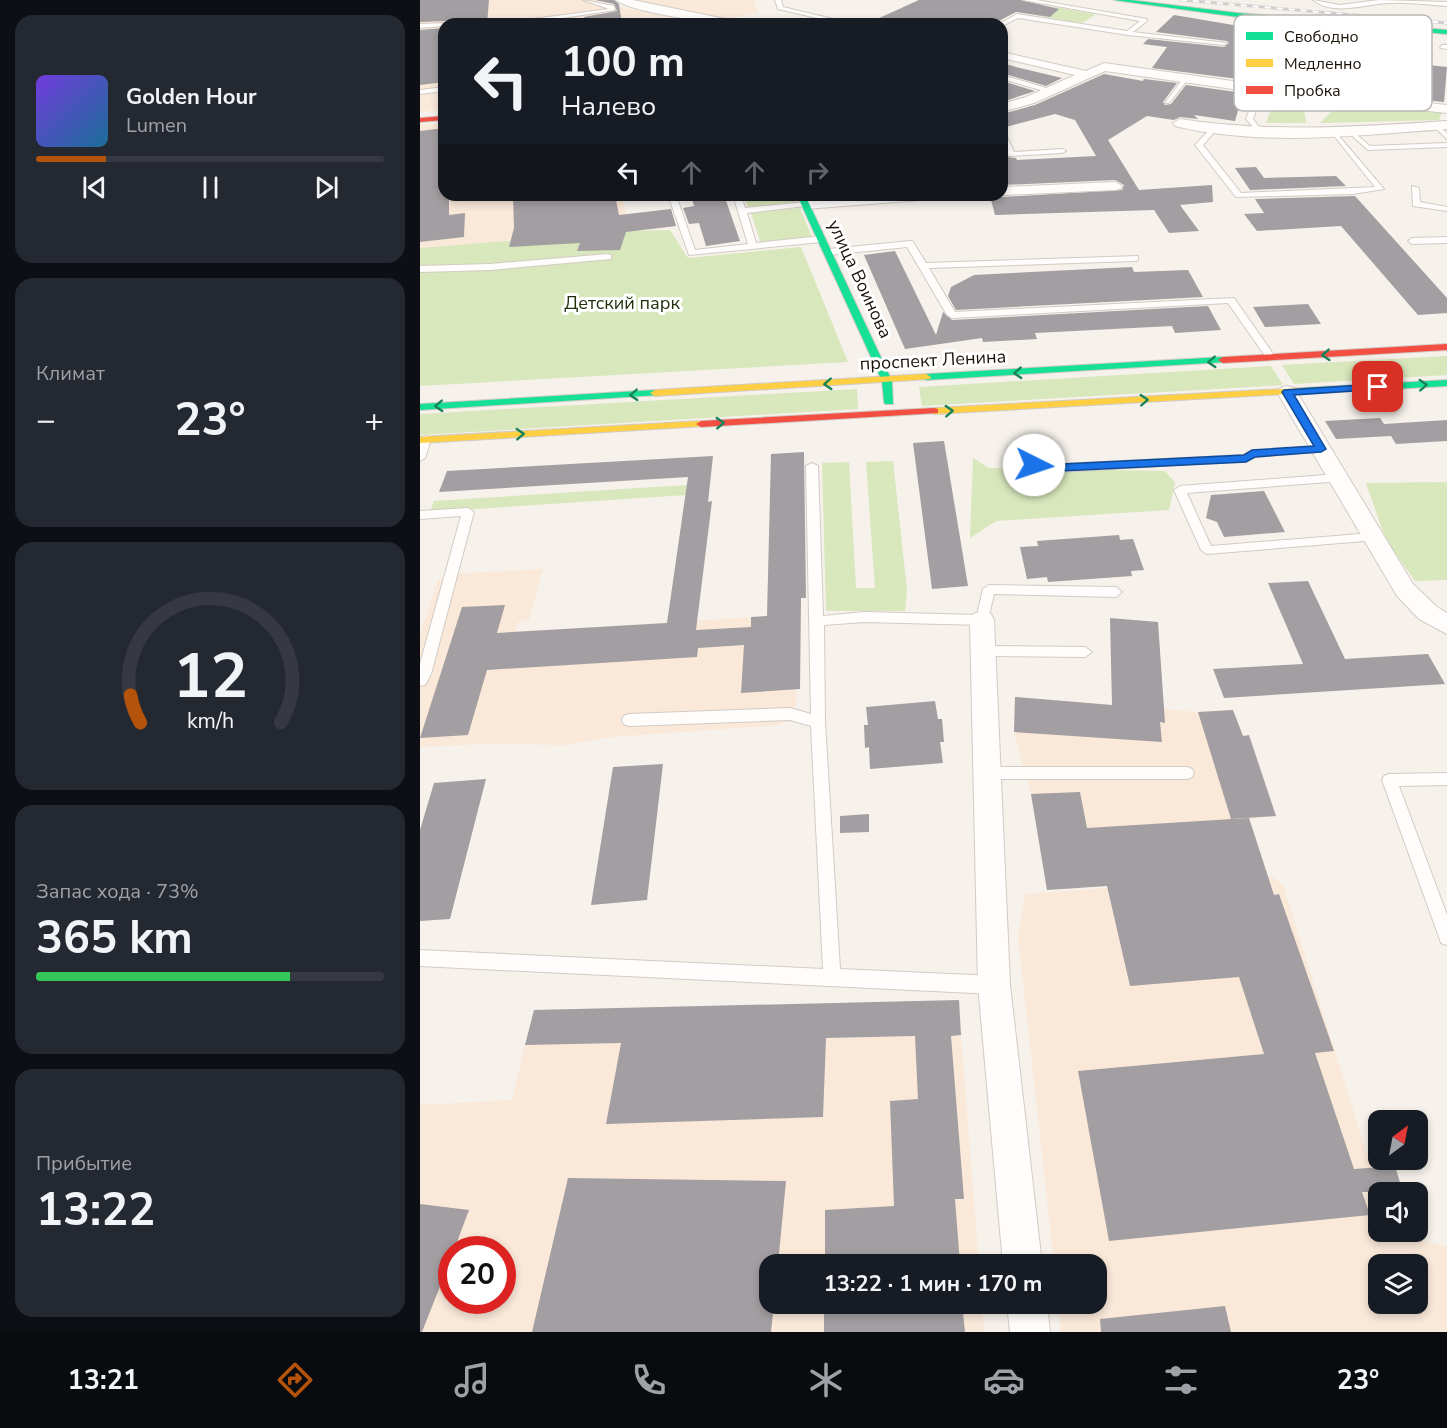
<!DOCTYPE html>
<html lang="ru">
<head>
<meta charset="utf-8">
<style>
  :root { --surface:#171b24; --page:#242831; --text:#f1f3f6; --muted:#9ea1a6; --line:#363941; --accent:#b45309 }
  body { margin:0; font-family:"Nunito Sans",sans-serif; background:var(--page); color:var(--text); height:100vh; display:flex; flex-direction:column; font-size:22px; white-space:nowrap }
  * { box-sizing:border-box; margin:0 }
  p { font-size:20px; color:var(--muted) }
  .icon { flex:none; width:33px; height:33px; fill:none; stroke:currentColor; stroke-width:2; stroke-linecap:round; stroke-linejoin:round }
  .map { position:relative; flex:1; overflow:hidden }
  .details { display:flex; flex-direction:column; gap:15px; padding:15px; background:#0d0f14; width:420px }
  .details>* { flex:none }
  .top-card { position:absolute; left:18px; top:18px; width:570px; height:183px; border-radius:18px; box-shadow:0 3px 9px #0003; background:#171b24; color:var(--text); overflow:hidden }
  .needle { width:39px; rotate:32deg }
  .buttons { position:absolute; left:948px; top:1110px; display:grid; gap:12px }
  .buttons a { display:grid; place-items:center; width:60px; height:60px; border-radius:12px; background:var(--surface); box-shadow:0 3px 9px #0003; font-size:30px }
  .speed { position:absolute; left:18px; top:1236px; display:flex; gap:12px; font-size:30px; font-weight:700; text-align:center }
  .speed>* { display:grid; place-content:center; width:78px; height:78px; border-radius:50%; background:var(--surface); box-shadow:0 3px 9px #0003; line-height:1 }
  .speed .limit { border:9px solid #d22; background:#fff; color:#111 }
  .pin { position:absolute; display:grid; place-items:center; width:51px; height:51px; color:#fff; margin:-26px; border-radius:12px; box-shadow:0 3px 9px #0006 }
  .me { position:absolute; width:66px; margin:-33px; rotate:94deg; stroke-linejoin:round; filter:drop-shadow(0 0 4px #0008) }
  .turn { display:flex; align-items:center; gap:21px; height:126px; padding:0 24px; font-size:27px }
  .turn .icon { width:78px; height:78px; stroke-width:2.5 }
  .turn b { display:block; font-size:42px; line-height:51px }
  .lanes { display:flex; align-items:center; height:57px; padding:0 24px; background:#0003; justify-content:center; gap:30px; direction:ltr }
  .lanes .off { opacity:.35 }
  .big { font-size:45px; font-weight:700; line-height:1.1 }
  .details .tile { flex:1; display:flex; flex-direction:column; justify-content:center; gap:9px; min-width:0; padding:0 21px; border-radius:18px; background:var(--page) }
  .details .dial { align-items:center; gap:0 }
  .dial svg { height:156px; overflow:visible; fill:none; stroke:var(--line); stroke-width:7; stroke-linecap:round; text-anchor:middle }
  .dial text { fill:var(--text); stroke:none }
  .song { display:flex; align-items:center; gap:18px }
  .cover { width:72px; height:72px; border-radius:9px; background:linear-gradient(135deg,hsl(260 70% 55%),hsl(200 70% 35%)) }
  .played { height:6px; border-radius:3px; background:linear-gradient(90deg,var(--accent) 20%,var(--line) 20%) }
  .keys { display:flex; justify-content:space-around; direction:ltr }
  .heat { display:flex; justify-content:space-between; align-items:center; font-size:33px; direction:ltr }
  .charge { height:9px; border-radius:4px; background:linear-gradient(90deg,#34c759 73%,var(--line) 0) }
  .trip { position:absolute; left:339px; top:1254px; width:348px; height:60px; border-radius:18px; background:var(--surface); box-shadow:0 3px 9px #0003; font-weight:700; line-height:60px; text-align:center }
  .tab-bar { display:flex; height:96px; justify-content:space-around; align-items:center; background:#090b0e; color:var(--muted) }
  .tab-bar .icon { width:42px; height:42px }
  .tab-bar .selected { color:var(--accent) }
  .tab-bar b { font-size:27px; color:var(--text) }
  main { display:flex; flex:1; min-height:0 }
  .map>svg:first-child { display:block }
</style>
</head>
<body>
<main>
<section class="details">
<div class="tile">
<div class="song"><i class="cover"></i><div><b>Golden Hour</b><p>Lumen</p></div></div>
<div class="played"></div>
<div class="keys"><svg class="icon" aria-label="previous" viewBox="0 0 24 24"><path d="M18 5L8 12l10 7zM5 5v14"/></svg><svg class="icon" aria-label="pause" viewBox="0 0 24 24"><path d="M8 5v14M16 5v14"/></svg><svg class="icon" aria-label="next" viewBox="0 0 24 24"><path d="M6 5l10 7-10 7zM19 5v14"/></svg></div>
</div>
<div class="tile"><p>Климат</p>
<div class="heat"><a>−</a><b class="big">23°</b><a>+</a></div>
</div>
<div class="tile dial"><svg viewBox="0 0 100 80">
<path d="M14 69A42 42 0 1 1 86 69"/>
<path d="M14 69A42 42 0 0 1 9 55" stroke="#b45309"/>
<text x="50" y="56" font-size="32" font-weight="700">12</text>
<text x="50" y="72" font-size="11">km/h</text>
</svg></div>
<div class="tile"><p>Запас хода · 73%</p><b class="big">365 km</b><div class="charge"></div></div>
<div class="tile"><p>Прибытие</p><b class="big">13:22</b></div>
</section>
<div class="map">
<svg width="1027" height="1332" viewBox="0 0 1027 1332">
  <rect width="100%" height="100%" fill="#f6f1eb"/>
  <path fill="#fae9d9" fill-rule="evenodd" d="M0,0H176L209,9L288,24H24V110L0,112Z
    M209,0H334L338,13L300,20Z
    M24,123V195H202L209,231L0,248V125Z
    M123,569L109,620L98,622L95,632L380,614L376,705L361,725L191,737L144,745L65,744L0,747V634L18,580L31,574Z
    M595,697L778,712L813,710L823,736L829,735L856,816L829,819L848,877H852L863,885L959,1192L958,1232H973L1027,1247V1332H641L638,1304H676V1264H634L598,937L605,894L843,877L627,890L611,794L594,732ZM958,1264H998V1304H958Z
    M541,1035L559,1264H350V1304H562L564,1332H0V1105L92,1100L105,1045ZM32,1250H82V1300H32Z"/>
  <path fill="#d8e7bc" d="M634,7L674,14L675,15L664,22L659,23L615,15Z
    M857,94L1022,112L1019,120L900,123L916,107L883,103L886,123H846Z
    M324,195H373L376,202L328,208Z
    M380,208L392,237L341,244L331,213Z
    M250,230L268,258L381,247L428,362L0,386V248L209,231Z
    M1027,356V375L874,384L862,365Z
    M851,366L863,385L502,406L499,387Z
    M437,389L438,409L0,435V414Z
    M553,458L569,468L745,471L755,483L749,510L576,521L550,538Z
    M473,461L487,590L485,611H406L402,463L429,462L436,588H455L446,462Z
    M1027,482V580L995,581L966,540L946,483Z
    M282,484V494L10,512L14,501Z"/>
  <path fill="#a29ea1" d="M0,0H69L67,24H28L26,21L0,22Z
    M175,0H194L199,4L202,24H163L164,17L197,11L194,4Z
    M499,0H601L639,9L630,17L596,12L573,24H446Z
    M754,15L819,26L820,24L842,26L837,43L818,79L732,68L747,47L723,44L728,39L804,47L809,43L807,41L736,32Z
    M24,28V82L0,85V30Z
    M885,30L953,37L951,59L1027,67L1024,102L992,99L993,94L947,88L946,93L909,88L918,52L914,47L908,51L900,87L858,85Z
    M582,63L600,68L642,78L626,86L582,73Z
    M684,74L723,81L724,79L757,83L743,102L745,105L751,104L766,85L823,93L815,121L774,115L778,119L760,117L754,120L727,116L688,140L719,190L792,185L793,202L760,205L779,231L749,233L734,210L575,215L570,196L582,197L702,190L704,185L695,180L582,185V147L587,157L596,158L597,160L676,156L655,120L635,114L582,128V114L615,105Z
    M582,81L615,91L582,102Z
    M24,128V195H29V215L45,213L44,237L0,242V131Z
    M836,167L844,178L916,176L926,186L830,190L815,168Z
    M93,195H195L199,215L251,209L256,226L206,232L200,250L157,251L160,243L89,247L94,228Z
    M271,195H304L320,241L286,246L279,223L269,224L263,208L274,206Z
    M935,196L1027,298V313L998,315L921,226L837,231L824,214L844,213L835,199Z
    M475,251L516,335L523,312L532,320L788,306L801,330L755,333L752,326L615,333L617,339L563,342L562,338L485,349L444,255Z
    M712,267L714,272L768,270L783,297L536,310L528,296L531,287L554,275Z
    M888,304L901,324L845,327L833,307Z
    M960,418L964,424L1027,420V441L976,444L971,436L916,439L905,421Z
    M524,441L548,586L512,589L493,443Z
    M384,452L386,598H381L380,689L321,693L324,645L278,648L277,657L67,670L48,735L0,738L42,607L85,605L77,633L247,623L268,477L19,492L27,471L293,456L288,502L292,501L276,630L331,627V617L347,616L351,454Z
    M844,491L865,532L804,537L797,522L786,518L791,495Z
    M699,535L700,540L713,539L724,570L711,571L712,576L628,582L627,577L607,579L600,547L618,546L617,541Z
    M888,581L925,659L1008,654L1025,684L804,698L793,669L883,664L848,583Z
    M690,618L738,622L745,723L740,722L742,742L594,732L595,697L692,705Z
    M515,701L518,719H522L524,742H520L523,763L450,769L449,747L445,748L444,725H448L446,707Z
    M813,710L823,736L829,735L856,816L811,819L778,712Z
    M243,764L227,900L171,905L193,767Z
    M66,779L30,919L0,921V830L14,783Z
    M660,792L667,828L829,818L854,895L859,894L914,1051L895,1053L934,1169L975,1166L983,1192H942L950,1215L689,1241L658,1071L844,1054L819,977L710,986L687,886L627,890L611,794Z
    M449,814V832L420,833V816Z
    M539,1000L541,1035L531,1036L544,1199H535L540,1264H405V1210L474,1206L470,1101L498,1099L495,1036L406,1038L403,1117L186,1124L201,1043L105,1045L114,1010Z
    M148,1178L366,1181L358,1264H350V1304H354L351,1332H112Z
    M0,1204L49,1210L34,1250H32V1256L2,1332H0Z
    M404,1304H542L545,1332H404Z
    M805,1306L811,1332H681L680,1319Z"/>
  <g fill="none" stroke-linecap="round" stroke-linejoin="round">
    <g stroke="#d2cbc4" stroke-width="2">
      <path id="lane" d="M163,0L194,6L195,10L103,24L105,20L189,9Z
        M355,0H361L363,7L434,24H423L358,9Z
        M603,0H616L727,19V21L713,32L807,43L804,45L708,35L598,18L584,25L579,24L597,14L707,31L720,21Z
        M893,0L920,5L959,0L1027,2V6C1008,5 990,2 971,3C946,3 915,17 893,0Z
        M26,23L24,26L0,28V24Z
        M1022,45H1027V49L1020,48Z
        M913,49L916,51L905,95L900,96L910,51Z
        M582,75L633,90L634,91L631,93L582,79Z
        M764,77L769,78L749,103H745Z
        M24,87V91L0,94V90Z
        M841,87L844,89L833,119L843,132L839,134L826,119L838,89Z
        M1016,124L1027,133V139L1014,127L1012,126Z
        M791,128L797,129L783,145L821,193L955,187L911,132L909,131L913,129L964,189L933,194L816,197L775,145Z
        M930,129L950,146L1027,143V147L948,150L928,132L926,131Z
        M582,133L586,135L594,152L642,149L646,151L642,153L589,156L582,142Z
        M992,186L999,188L1000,202L1027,207V211L993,206Z
        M248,195H256L275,250L328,244L313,195H321L325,208L385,202L389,204L385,206L327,213L336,243L402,236L406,239L402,242L269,255Z
        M1027,237V243L992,244L988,241L992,238Z
        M490,241L493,242L506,263L718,256V260L715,261L509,268L535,312L814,298L856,358L848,360L808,303L532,318L527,315L487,247L409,255L405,252L409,249Z
        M188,254L191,255V259L70,270L0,272V266L70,264Z
        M6,436L11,439L5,458L0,461V441L2,437Z
        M901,446L906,449L905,451L835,457L826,461L641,472C627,468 600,473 590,466C601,458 629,460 642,464L823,455L832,451Z
        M392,463L398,466L403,616L444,612L557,615L563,589L569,585L696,587L702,592L696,597L574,594L568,620L562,625L444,622L404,625L405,722L420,969L574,976L580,979L583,985L580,991L574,994L0,966V950L403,969L391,726L370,720L209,726L204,724L202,720L204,716L209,714L370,708L391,714L386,466Z
        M918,474L924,478L922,481L767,493L791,546L953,533L957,534L959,537L957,540L787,554L781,550L754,490L760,486Z
        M48,508L54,512L11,674L5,685L0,686V664L41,516L0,519V511Z
        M562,646L665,647L672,652L665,657L562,656L555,651Z
        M567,767H767L772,769L774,773L772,777L767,779H567L562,777L560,773L562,769Z
        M1027,773V785L979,786L1027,915V945L1021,943L1019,937L962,780L964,776L969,774Z"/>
    </g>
    <g stroke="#d2cbc4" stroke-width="2">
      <path id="street" d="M196,0H213L315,21L320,24C297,24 212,13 196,0Z
        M582,52L666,71L684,63L841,85L1027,105V113L841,93L685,71L614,103L582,112V104L606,97L655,75L582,58Z
        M760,119C849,133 937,127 1027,121V129C939,135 843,147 755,126L753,123Z
        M695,182L702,186L700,189L695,190L582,195H580L582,187Z
        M450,195H521L514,199L385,209L377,204L385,199Z
        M867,386L874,388L877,392L993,584L1017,607L1027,613V634L999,619L977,596L857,392L860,388Z
        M562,611L571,614L574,620L590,985L622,1264H583L558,985L550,620L553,614Z
        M587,1304H627L630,1332H590Z"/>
    </g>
    <g stroke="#d2cbc4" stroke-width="2">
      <path id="fast" d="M694,0H710L818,13L1027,30V34L818,17Z
        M377,195H385L472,381L473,404H465L464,402L462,381Z
        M803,357L808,360L806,362L506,380L501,377L506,374Z
        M1027,380V386L881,394L876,391L881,388Z
        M235,390L240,393L239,395L0,410V404Z"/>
    </g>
    <g stroke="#d2cbc4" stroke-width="2">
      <path id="slow" d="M506,374L511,377L510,379L235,396L230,393L235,390Z
        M881,388L886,391L885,393L514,414L509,411L514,408Z
        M281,421L286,424L285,426L0,443V437Z"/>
    </g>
    <g stroke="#d2cbc4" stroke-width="2">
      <path id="jam" d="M24,116V120L0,122V118Z
        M1027,344V350L803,363L798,360L803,357Z
        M514,408L518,409V413L281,427L276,424L281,421Z"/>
    </g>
    <use href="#lane" fill="#fefdfc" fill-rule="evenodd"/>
    <use href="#street" fill="#fefdfc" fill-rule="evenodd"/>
    <use href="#fast" fill="#16e098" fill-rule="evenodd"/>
    <use href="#slow" fill="#ffcf43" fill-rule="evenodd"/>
    <use href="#jam" fill="#f24e42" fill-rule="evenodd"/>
    <g stroke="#d1cfcd" stroke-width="3">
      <path id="rail" d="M761,0L1027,23"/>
    </g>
    <use href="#rail" stroke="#fff" stroke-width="2" stroke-dasharray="6" stroke-linecap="butt"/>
  </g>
  <defs><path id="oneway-chevron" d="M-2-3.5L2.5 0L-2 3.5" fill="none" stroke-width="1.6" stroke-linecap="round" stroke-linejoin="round" transform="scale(1.5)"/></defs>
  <g stroke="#188358">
    <use href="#oneway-chevron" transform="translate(906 355) rotate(176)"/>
    <use href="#oneway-chevron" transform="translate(792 362) rotate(177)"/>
    <use href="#oneway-chevron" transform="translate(598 373) rotate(177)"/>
    <use href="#oneway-chevron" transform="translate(408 384) rotate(177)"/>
    <use href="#oneway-chevron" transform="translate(1003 385) rotate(-3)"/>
    <use href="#oneway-chevron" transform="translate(214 395) rotate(177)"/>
    <use href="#oneway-chevron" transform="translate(724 400) rotate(-3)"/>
    <use href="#oneway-chevron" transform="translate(19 406) rotate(177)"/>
    <use href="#oneway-chevron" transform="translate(529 411) rotate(-3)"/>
    <use href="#oneway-chevron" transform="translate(300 423) rotate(-3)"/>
    <use href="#oneway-chevron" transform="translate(100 434) rotate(-3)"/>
  </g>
  <path fill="#1a73e8" stroke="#114b97" stroke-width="1.5" d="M958,384L962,385V389L874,395L906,449L901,452L835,457L826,462L641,471C631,468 616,471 608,465C617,458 632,461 642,464L824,455L832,450L894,446L862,392L864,390Z"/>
  <g text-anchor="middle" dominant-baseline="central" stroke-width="6" stroke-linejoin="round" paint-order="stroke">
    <g font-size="18" fill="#1b1209" stroke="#fff">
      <text transform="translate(440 279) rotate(65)">улица Воинова</text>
      <text transform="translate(513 360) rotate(-3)">проспект Ленина</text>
    </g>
    <g font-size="18" fill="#22300c" stroke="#fff">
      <text x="202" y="303">Детский парк</text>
    </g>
  </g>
  <rect x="814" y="15" width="198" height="96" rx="9" fill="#fff" stroke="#bbb8b5" stroke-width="1.5"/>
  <rect x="826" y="32" width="27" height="8" fill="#16e098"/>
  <rect x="826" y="59" width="27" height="8" fill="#ffcf43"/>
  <rect x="826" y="86" width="27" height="8" fill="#f24e42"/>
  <g font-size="16" fill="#1b1209">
    <text x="864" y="42">Свободно</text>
    <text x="864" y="69">Медленно</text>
    <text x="864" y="96">Пробка</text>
  </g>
</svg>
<div class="buttons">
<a><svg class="needle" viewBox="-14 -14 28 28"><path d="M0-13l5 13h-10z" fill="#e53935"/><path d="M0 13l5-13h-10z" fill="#9ea1a6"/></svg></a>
<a><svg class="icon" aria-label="sound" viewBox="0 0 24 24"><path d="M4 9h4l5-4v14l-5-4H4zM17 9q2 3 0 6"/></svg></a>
<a><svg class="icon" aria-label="layers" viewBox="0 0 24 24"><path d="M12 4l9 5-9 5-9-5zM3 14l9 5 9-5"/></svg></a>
</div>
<div class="speed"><div class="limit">20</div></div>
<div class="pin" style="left:958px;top:387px;background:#d93025"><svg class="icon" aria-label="arrive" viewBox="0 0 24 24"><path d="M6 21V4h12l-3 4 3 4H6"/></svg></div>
<svg class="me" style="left:614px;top:465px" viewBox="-20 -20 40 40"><circle r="19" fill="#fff"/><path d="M0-13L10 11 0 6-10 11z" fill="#1a73e8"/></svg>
<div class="trip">13:22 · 1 мин · 170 m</div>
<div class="top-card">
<div class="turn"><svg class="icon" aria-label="left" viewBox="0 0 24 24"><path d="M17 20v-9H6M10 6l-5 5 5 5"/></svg><div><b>100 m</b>Налево</div></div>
<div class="lanes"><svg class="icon" aria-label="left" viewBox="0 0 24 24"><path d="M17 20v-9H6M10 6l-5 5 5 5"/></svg><svg class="icon off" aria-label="ahead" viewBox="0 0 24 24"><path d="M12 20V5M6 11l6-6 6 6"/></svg><svg class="icon off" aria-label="ahead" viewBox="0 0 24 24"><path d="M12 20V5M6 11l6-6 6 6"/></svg><svg class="icon off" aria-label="right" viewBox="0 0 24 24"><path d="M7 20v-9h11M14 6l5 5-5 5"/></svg></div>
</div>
</div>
</main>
<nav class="tab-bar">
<b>13:21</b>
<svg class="icon selected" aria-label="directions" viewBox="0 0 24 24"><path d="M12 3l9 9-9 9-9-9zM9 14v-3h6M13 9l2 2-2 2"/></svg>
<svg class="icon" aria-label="music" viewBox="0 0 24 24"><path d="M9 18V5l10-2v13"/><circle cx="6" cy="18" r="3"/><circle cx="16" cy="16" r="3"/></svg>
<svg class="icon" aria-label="phone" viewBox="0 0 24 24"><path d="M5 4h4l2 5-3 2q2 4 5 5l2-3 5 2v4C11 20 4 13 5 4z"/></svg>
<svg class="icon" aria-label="climate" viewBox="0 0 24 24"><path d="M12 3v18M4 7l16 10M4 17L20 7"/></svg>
<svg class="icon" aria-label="car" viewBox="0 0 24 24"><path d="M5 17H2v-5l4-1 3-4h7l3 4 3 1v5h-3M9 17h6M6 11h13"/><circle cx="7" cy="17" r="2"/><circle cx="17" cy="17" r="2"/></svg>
<svg class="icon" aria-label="filters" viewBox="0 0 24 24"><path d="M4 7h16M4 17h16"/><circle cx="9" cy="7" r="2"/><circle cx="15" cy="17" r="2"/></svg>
<b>23°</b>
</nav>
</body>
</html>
